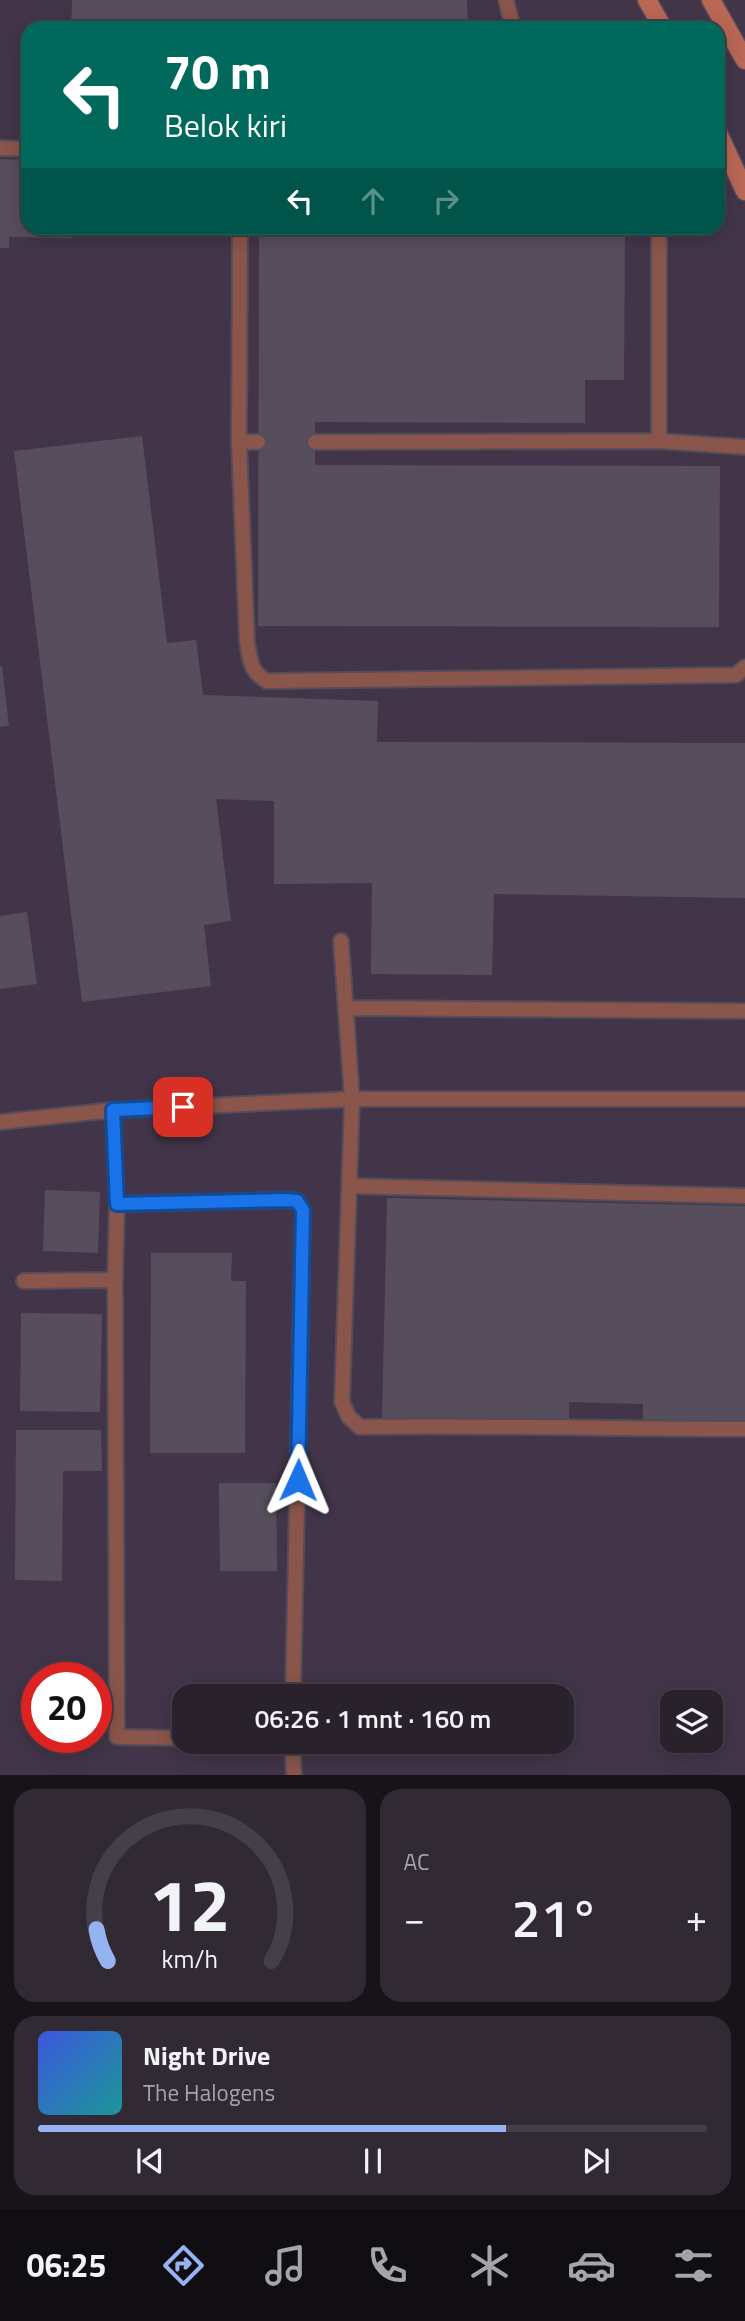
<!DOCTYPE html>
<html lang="id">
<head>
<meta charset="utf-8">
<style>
  :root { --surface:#29222d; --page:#312a35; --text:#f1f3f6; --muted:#a5a4aa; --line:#453f49; --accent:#95b2f1 }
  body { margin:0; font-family:"Titillium Web",sans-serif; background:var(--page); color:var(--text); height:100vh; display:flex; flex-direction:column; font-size:26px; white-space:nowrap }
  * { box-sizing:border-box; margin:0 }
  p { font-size:23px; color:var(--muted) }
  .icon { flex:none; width:38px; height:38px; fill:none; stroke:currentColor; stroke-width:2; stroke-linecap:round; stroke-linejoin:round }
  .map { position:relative; height:1775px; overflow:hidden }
  .side { display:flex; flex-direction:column; gap:14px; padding:14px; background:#171319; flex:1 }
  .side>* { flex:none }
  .top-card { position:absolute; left:21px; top:21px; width:704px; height:214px; border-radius:21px; box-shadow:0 4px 18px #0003,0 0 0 2px var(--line); background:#00695c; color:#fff; overflow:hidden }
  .controls { position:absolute; left:660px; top:1690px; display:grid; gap:14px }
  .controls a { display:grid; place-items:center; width:63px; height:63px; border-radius:14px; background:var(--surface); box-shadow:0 4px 18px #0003,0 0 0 2px var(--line); font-size:35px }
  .speed { position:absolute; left:21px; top:1662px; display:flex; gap:14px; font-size:35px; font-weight:700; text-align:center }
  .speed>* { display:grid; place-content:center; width:91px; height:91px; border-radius:50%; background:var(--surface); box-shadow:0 4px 18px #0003,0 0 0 2px var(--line); line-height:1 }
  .speed .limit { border:10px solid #d22; background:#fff; color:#111 }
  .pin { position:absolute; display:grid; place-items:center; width:60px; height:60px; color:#fff; margin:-30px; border-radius:14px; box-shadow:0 4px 10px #0006 }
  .me { position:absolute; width:77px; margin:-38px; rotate:1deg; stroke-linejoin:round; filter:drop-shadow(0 0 5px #0008) }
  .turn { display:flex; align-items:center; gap:24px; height:147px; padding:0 28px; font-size:32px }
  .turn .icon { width:91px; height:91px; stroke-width:2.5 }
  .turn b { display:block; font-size:49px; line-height:60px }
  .lanes { display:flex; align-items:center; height:66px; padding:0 28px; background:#0003; justify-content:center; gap:35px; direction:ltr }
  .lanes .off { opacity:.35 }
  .big { font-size:52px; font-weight:600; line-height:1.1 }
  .side .tile { flex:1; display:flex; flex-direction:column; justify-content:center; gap:10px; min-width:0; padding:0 24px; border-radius:21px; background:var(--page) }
  .side .dial { align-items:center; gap:0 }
  .dial svg { height:182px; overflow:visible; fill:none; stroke:var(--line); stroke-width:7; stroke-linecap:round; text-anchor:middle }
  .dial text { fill:var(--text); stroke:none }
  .song { display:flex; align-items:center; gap:21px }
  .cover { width:84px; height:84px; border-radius:10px; background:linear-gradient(135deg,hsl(230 70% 55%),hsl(180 70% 35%)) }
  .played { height:7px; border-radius:4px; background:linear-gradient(90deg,var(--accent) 70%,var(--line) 70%) }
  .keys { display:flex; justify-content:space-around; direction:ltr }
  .heat { display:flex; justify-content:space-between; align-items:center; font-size:38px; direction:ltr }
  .side .tiles { flex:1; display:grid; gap:14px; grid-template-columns:1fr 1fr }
  .tile:last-child { grid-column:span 2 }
  .trip { position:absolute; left:172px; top:1684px; width:402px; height:70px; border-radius:21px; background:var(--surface); box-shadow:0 4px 18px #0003,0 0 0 2px var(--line); font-weight:600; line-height:70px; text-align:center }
  .dock { display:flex; height:112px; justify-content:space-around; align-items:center; background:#100e12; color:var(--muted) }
  .dock .icon { width:49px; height:49px }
  .dock .active { color:var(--accent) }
  .dock b { font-size:32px; color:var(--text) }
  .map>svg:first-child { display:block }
</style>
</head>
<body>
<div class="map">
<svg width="745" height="1775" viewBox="0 0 745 1775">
  <rect width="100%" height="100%" fill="#372e3c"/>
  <path fill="#423549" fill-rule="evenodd" d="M0,0H745V1775H0ZM28,28H718V228H28ZM37,1678H96V1738H37ZM184,1696H562V1741H184ZM672,1703H710V1741H672Z"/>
  <path fill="#574e5d" d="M72,0H467L468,28H71Z
    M0,159L28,160V228H72V238L9,237V248H0Z
    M259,228H625L624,380H585V423L315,422V465L720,466L719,627L258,626Z
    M142,436L167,643L196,640L203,695L378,701L377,742L745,743V898L494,894L492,975L371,974L372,883L274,884V801L216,799L231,921L204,925L211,986L82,1002L14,451Z
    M2,666L9,726L0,727V667Z
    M27,912L37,984L0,989V916Z
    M45,1190L100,1192L98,1253L43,1251Z
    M387,1198L745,1206V1424L643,1422V1404L569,1402V1425L382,1420Z
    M151,1253H232L231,1281H246L245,1453H150Z
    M21,1313L102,1314L100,1412L20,1411Z
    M16,1430H101L102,1471H63L62,1581L15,1580Z
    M219,1483H276L277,1571H220Z"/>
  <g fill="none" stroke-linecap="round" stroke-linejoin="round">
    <g stroke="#544c59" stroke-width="18">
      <path id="lane" d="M506,0L513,28
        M0,148L28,149
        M240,228L239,442L247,641C250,659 250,672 267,681L736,675L745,667
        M659,441V228
        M239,442H258
        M315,442L659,441L745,447
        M341,941L352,1099L342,1402L349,1417L360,1427C488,1425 617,1429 745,1429
        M346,1008L745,1011
        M113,1110L117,1204L115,1280L117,1737L184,1738
        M0,1122L113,1110L352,1099H745
        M350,1186L745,1196
        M117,1204L285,1200L297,1201L303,1210L293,1696
        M24,1281L115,1280
        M292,1741L294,1775"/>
    </g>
    <g stroke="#544c59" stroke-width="21">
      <path id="secondary" d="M647,0L663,28
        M711,0L745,60
        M718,133L745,191"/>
    </g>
    <use href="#lane" stroke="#8a554a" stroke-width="14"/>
    <use href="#secondary" stroke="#ba6755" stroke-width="18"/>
  </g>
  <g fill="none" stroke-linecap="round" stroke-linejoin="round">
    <g stroke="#114b97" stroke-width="18">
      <path id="route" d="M183,1107L113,1110L117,1204L285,1200L297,1201L303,1210L298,1480"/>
    </g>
    <use href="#route" stroke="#1a73e8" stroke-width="12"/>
  </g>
</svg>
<div class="controls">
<a><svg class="icon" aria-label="layers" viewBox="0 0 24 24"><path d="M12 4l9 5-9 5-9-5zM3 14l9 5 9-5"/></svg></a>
</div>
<div class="speed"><div class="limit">20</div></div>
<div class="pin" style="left:183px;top:1107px;background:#d93025"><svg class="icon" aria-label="arrive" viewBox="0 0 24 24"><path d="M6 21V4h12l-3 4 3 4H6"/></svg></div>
<svg class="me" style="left:298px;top:1480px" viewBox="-20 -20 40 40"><path d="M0-17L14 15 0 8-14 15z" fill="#1a73e8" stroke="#fff" stroke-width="4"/></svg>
<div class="trip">06:26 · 1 mnt · 160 m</div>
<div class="top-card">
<div class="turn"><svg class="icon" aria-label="left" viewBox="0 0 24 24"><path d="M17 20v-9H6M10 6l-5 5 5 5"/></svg><div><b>70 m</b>Belok kiri</div></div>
<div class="lanes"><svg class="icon" aria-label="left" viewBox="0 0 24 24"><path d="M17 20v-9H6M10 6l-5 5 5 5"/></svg><svg class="icon off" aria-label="ahead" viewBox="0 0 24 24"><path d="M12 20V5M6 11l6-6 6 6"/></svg><svg class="icon off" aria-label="right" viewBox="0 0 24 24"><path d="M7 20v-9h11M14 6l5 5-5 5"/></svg></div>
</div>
</div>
<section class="side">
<div class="tiles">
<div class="tile dial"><svg viewBox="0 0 100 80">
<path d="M14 69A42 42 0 1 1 86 69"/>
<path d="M14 69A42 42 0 0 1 9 55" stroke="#95b2f1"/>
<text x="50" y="56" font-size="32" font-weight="700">12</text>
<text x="50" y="72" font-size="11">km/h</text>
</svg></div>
<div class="tile"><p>AC</p>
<div class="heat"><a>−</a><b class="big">21°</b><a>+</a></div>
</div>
<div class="tile">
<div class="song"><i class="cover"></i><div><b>Night Drive</b><p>The Halogens</p></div></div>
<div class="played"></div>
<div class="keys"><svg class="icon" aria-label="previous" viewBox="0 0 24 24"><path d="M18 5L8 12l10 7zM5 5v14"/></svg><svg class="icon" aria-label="pause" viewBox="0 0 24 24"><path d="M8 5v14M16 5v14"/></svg><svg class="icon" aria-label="next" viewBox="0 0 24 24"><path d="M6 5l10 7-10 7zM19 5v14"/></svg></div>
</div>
</div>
</section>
<nav class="dock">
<b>06:25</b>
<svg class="icon active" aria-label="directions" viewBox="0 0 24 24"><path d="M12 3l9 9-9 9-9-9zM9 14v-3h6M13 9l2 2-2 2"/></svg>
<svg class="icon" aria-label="music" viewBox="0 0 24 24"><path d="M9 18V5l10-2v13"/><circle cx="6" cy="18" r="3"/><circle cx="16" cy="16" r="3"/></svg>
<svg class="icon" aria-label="phone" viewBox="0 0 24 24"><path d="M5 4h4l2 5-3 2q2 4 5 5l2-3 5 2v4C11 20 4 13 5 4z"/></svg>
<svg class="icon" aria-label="climate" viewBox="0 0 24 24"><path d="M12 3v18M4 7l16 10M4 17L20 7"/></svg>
<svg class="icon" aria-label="car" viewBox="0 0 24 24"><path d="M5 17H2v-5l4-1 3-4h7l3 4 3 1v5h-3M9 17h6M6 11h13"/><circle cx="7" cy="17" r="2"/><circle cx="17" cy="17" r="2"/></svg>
<svg class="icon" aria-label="filters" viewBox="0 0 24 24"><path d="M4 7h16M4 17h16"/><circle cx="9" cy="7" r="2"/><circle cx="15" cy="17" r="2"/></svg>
</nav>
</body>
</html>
